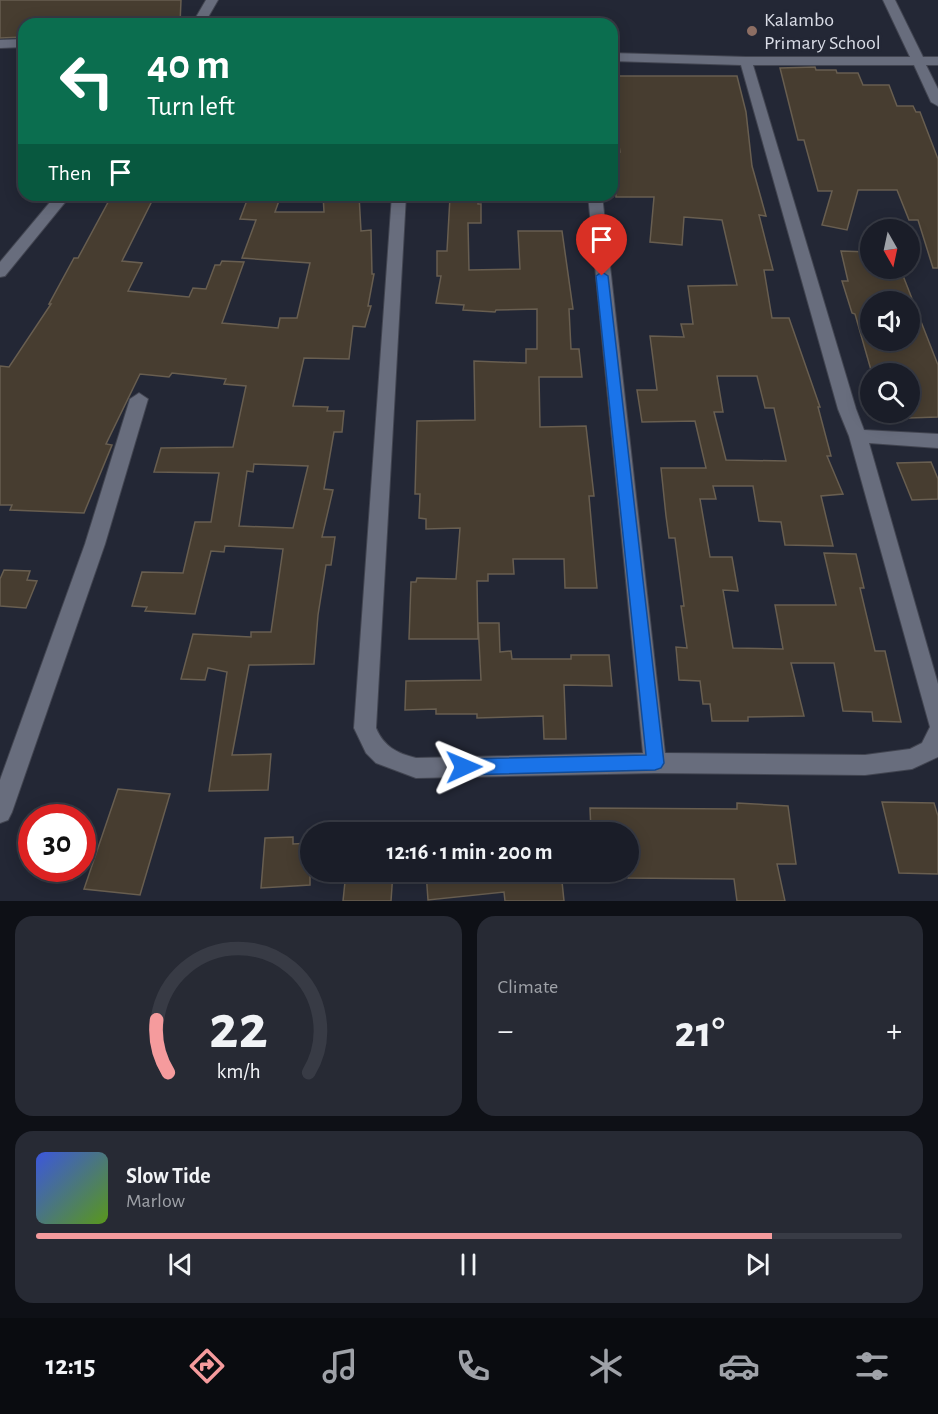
<!DOCTYPE html>
<html lang="en">
<head>
<meta charset="utf-8">
<style>
  :root { --surface:#1a1d28; --page:#272a34; --text:#f1f3f6; --muted:#9fa2a8; --line:#383b45; --accent:#f59b9d }
  body { margin:0; font-family:"Alegreya Sans",sans-serif; background:var(--page); color:var(--text); height:100vh; display:flex; flex-direction:column; font-size:22px; white-space:nowrap }
  * { box-sizing:border-box; margin:0 }
  p { font-size:20px; color:var(--muted) }
  .icon { flex:none; width:33px; height:33px; fill:none; stroke:currentColor; stroke-width:2; stroke-linecap:round; stroke-linejoin:round }
  .map { position:relative; height:901px; overflow:hidden }
  .details { display:flex; flex-direction:column; gap:15px; padding:15px; background:#0e1016; flex:1 }
  .details>* { flex:none }
  .banner { position:absolute; left:18px; top:18px; width:600px; height:183px; border-radius:18px; box-shadow:0 3px 15px #0003,0 0 0 2px var(--line); background:#0b6e4f; color:#fff; overflow:hidden }
  .needle { width:39px; rotate:171deg }
  .tools { position:absolute; left:860px; top:219px; display:grid; gap:12px }
  .tools a { display:grid; place-items:center; width:60px; height:60px; border-radius:50%; background:var(--surface); box-shadow:0 3px 15px #0003,0 0 0 2px var(--line); font-size:30px }
  .speed { position:absolute; left:18px; top:804px; display:flex; gap:12px; font-size:30px; font-weight:700; text-align:center }
  .speed>* { display:grid; place-content:center; width:78px; height:78px; border-radius:50%; background:var(--surface); box-shadow:0 3px 15px #0003,0 0 0 2px var(--line); line-height:1 }
  .speed .limit { border:9px solid #d22; background:#fff; color:#111 }
  .pin { position:absolute; display:grid; place-items:center; width:51px; height:51px; color:#fff; margin:-62px -26px; border-radius:50% 50% 50% 0; rotate:-45deg; box-shadow:0 0 6px #0007 }
  .pin .icon { rotate:45deg }
  .me { position:absolute; width:66px; margin:-33px; rotate:89deg; stroke-linejoin:round; filter:drop-shadow(0 0 4px #0008) }
  .turn { display:flex; align-items:center; gap:21px; height:126px; padding:0 30px; font-size:27px }
  .turn .icon { width:78px; height:78px; stroke-width:2.5 }
  .turn b { display:block; font-size:42px; line-height:51px }
  .then { display:flex; align-items:center; height:57px; padding:0 30px; background:#0003; gap:12px; font-size:22px }
  .big { font-size:45px; font-weight:700; line-height:1.1 }
  .details .tile { flex:1; display:flex; flex-direction:column; justify-content:center; gap:9px; min-width:0; padding:0 21px; border-radius:18px; background:var(--page) }
  .details .dial { align-items:center; gap:0 }
  .dial svg { height:156px; overflow:visible; fill:none; stroke:var(--line); stroke-width:7; stroke-linecap:round; text-anchor:middle }
  .dial text { fill:var(--text); stroke:none }
  .song { display:flex; align-items:center; gap:18px }
  .cover { width:72px; height:72px; border-radius:9px; background:linear-gradient(135deg,hsl(230 70% 55%),hsl(90 70% 35%)) }
  .played { height:6px; border-radius:3px; background:linear-gradient(90deg,var(--accent) 85%,var(--line) 85%) }
  .keys { display:flex; justify-content:space-around; direction:ltr }
  .heat { display:flex; justify-content:space-between; align-items:center; font-size:33px; direction:ltr }
  .details .tiles { flex:1; display:grid; gap:15px; grid-template-columns:1fr 1fr }
  .tile:last-child { grid-column:span 2 }
  .trip { position:absolute; left:300px; top:822px; width:339px; height:60px; border-radius:30px; background:var(--surface); box-shadow:0 3px 15px #0003,0 0 0 2px var(--line); font-weight:700; line-height:60px; text-align:center }
  .menu { display:flex; height:96px; justify-content:space-around; align-items:center; background:#0a0c10; color:var(--muted) }
  .menu .icon { width:42px; height:42px }
  .menu .active { color:var(--accent) }
  .menu b { font-size:27px; color:var(--text) }
  .map>svg:first-child { display:block }
</style>
</head>
<body>
<div class="map">
<svg width="938" height="901" viewBox="0 0 938 901">
  <rect width="100%" height="100%" fill="#232735"/>
  <path fill="#473d30" stroke="#685e50" stroke-width="1.5" fill-rule="evenodd" d="M0,0H181L180,24H24V37L0,38Z
    M815,67L816,70H836L837,73H858L863,85H889L897,106H913L916,112H920L938,159V268H933L918,220H909L897,190H858L847,230L822,225L832,191H818L804,140H798L780,68Z
    M612,76H737L746,112L752,166L766,216L759,215L773,270H764L772,318H789L820,407H818L831,456H827L843,494L821,496L833,546L785,545L781,522L759,521L753,486H713L716,499H700L710,557H732L738,591L723,590L733,648L783,649L775,605H836L824,553L856,554L864,588H860L875,651H885L901,722L873,721L872,712L843,711L834,663H791L804,716L748,717V721H712L710,704H703L700,681L679,680L676,647L687,648L681,606H684L675,538H669L666,516L661,468H706L695,421L642,422L637,390H657L650,336L684,337L681,324H693L688,286L737,285L722,220L684,217L682,245L650,242L654,197H616L612,152H620L612,101ZM717,376H757L765,408H774L786,461L726,460L714,412H723Z
    M112,195H155L122,261L142,263L128,291L189,297L193,288L206,289L215,265H220L222,261L244,262L222,323L278,328L280,318H297L310,263L242,258L256,220L240,219L249,195H281L275,212H324L323,195H359L361,231L371,230L372,274H374L368,306H371L365,327L353,326L349,359L304,358L293,406L328,407L327,411H344L342,432H334L324,489L333,490L322,537H335L331,565H326L318,615L314,664L249,665L232,755L271,754L268,790L209,791L227,672L208,668L205,680L181,679L193,634L251,637V632H271L283,549L225,546L224,552L211,551L195,614L145,611L147,607L132,606L142,572L183,573L195,522H211L219,473L154,472L161,448L233,447L246,386L224,384L226,379L172,373L169,377L140,374L106,444L112,445L84,513L10,510L12,505H0V366L9,367L51,304H49L74,258H78ZM254,464L308,466L293,528L239,526L247,471L253,472Z
    M450,197H478V204H481V223H468L469,270L520,269L518,231H562L573,309H569L571,349H579L582,377H539L540,427L586,426L594,496H589L597,588H565L564,559H513L514,574H488V581H477L478,639H409L411,582H416L417,578L456,579L460,528L426,529V519L419,518L420,494H415L417,421L475,420L474,361L526,363V349H537V309L496,310L495,312L463,310L464,305L436,303L441,276H437V251H447Z
    M841,251L869,252L870,268H900L938,365V417L909,418V374H882L881,370H871L855,314L852,313L842,281H848ZM870,302H909V340H870Z
    M931,462L938,479V499L912,500L897,463Z
    M4,570L30,571L27,580L37,581L26,608L0,606V579Z
    M478,623H499L500,652L511,651L512,659H571V655H609L612,686L564,685L566,739H544L543,716L477,718V714H436V709L405,710L406,681L481,680Z
    M118,789L170,794L140,895L84,889Z
    M882,802L934,803L938,816V874L899,873Z
    M737,803L788,806L796,864H777L785,901H737L734,879L628,878V832H591L590,808L737,809Z
    M293,837V844L310,843V885L261,888L265,838Z
    M346,872H393L391,901H343Z
    M426,872H561L564,901H505L504,892L428,900Z"/>
  <g fill="none" stroke-linecap="round" stroke-linejoin="round">
    <g stroke="#424551" stroke-width="2">
      <path id="minor" d="M206,0H218L207,19L310,20L316,24H192Z
        M883,0H895L923,57H938V65H926L938,89V106L931,102L914,65H753L856,409L864,430L938,434V448L869,443L938,684V757L912,769L865,775L655,773L416,778L376,763L366,753L354,728L392,195H406L376,728C384,747 397,753 416,758L643,753L588,195H602L665,753L865,755L910,749L922,743L930,727L849,436L838,409L741,65L612,61V53L746,57H910Z
        M24,39V47L0,48V40Z
        M56,195H71L5,276L0,277V262Z
        M139,393L148,399L105,544L12,812L8,820L0,823V780L85,544L130,399Z"/>
    </g>
    <use href="#minor" fill="#686d7d" fill-rule="evenodd"/>
  </g>
  <path fill="#1a73e8" stroke="#114b97" stroke-width="1.5" d="M602,272L608,276L664,763L661,768L655,770L464,775L458,773L455,767L458,762L464,759L646,755L596,276Z"/>
  <circle fill="#8d6e63" stroke="#232735" stroke-width="2" cx="752" cy="31" r="6"/>
  <g text-anchor="middle" dominant-baseline="central" stroke-width="6" stroke-linejoin="round" paint-order="stroke">
    <g font-size="20" fill="#dadde7" stroke="#232735" text-anchor="start">
      <text x="764" y="20">Kalambo<tspan x="764" dy="23">Primary School</tspan></text>
    </g>
  </g>
</svg>
<div class="tools">
<a><svg class="needle" viewBox="-14 -14 28 28"><path d="M0-13l5 13h-10z" fill="#e53935"/><path d="M0 13l5-13h-10z" fill="#9fa2a8"/></svg></a>
<a><svg class="icon" aria-label="sound" viewBox="0 0 24 24"><path d="M4 9h4l5-4v14l-5-4H4zM17 9q2 3 0 6"/></svg></a>
<a><svg class="icon" aria-label="search" viewBox="0 0 24 24"><circle cx="10" cy="10" r="6"/><path d="M15 15l6 6"/></svg></a>
</div>
<div class="speed"><div class="limit">30</div></div>
<div class="pin" style="left:602px;top:276px;background:#d93025"><svg class="icon" aria-label="arrive" viewBox="0 0 24 24"><path d="M6 21V4h12l-3 4 3 4H6"/></svg></div>
<svg class="me" style="left:464px;top:767px" viewBox="-20 -20 40 40"><path d="M0-17L14 15 0 8-14 15z" fill="#1a73e8" stroke="#fff" stroke-width="4"/></svg>
<div class="trip">12:16 · 1 min · 200 m</div>
<div class="banner">
<div class="turn"><svg class="icon" aria-label="left" viewBox="0 0 24 24"><path d="M17 20v-9H6M10 6l-5 5 5 5"/></svg><div><b>40 m</b>Turn left</div></div>
<div class="then">Then<svg class="icon" aria-label="arrive" viewBox="0 0 24 24"><path d="M6 21V4h12l-3 4 3 4H6"/></svg></div>
</div>
</div>
<section class="details">
<div class="tiles">
<div class="tile dial"><svg viewBox="0 0 100 80">
<path d="M14 69A42 42 0 1 1 86 69"/>
<path d="M14 69A42 42 0 0 1 8 42" stroke="#f59b9d"/>
<text x="50" y="56" font-size="32" font-weight="700">22</text>
<text x="50" y="72" font-size="11">km/h</text>
</svg></div>
<div class="tile"><p>Climate</p>
<div class="heat"><a>−</a><b class="big">21°</b><a>+</a></div>
</div>
<div class="tile">
<div class="song"><i class="cover"></i><div><b>Slow Tide</b><p>Marlow</p></div></div>
<div class="played"></div>
<div class="keys"><svg class="icon" aria-label="previous" viewBox="0 0 24 24"><path d="M18 5L8 12l10 7zM5 5v14"/></svg><svg class="icon" aria-label="pause" viewBox="0 0 24 24"><path d="M8 5v14M16 5v14"/></svg><svg class="icon" aria-label="next" viewBox="0 0 24 24"><path d="M6 5l10 7-10 7zM19 5v14"/></svg></div>
</div>
</div>
</section>
<nav class="menu">
<b>12:15</b>
<svg class="icon active" aria-label="directions" viewBox="0 0 24 24"><path d="M12 3l9 9-9 9-9-9zM9 14v-3h6M13 9l2 2-2 2"/></svg>
<svg class="icon" aria-label="music" viewBox="0 0 24 24"><path d="M9 18V5l10-2v13"/><circle cx="6" cy="18" r="3"/><circle cx="16" cy="16" r="3"/></svg>
<svg class="icon" aria-label="phone" viewBox="0 0 24 24"><path d="M5 4h4l2 5-3 2q2 4 5 5l2-3 5 2v4C11 20 4 13 5 4z"/></svg>
<svg class="icon" aria-label="climate" viewBox="0 0 24 24"><path d="M12 3v18M4 7l16 10M4 17L20 7"/></svg>
<svg class="icon" aria-label="car" viewBox="0 0 24 24"><path d="M5 17H2v-5l4-1 3-4h7l3 4 3 1v5h-3M9 17h6M6 11h13"/><circle cx="7" cy="17" r="2"/><circle cx="17" cy="17" r="2"/></svg>
<svg class="icon" aria-label="filters" viewBox="0 0 24 24"><path d="M4 7h16M4 17h16"/><circle cx="9" cy="7" r="2"/><circle cx="15" cy="17" r="2"/></svg>
</nav>
</body>
</html>
